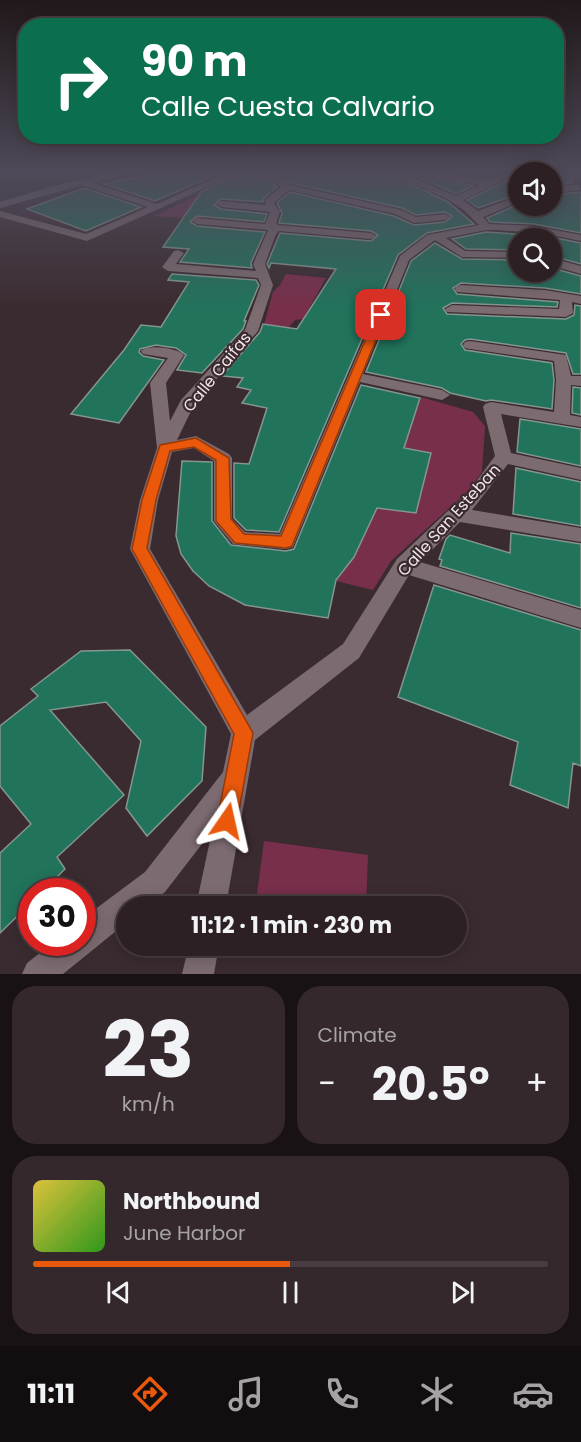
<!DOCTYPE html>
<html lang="en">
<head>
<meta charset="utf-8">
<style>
  :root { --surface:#2c2024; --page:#34282c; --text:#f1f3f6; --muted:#a6a3a6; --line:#483e41; --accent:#ea580c }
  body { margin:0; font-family:Poppins,sans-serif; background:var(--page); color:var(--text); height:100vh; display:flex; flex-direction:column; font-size:22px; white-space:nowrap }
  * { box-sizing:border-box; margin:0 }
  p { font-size:20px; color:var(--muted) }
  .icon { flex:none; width:33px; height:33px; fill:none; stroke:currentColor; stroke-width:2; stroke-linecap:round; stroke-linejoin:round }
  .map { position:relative; height:974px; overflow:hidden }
  .side { display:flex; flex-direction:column; gap:12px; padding:12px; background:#181214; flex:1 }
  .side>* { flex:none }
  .banner { position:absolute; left:18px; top:18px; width:546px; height:126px; border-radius:24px; box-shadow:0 3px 15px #0003,0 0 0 2px var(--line); background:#0b6e4f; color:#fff; overflow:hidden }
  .controls { position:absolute; left:508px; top:162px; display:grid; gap:12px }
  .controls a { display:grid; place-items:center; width:54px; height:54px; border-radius:50%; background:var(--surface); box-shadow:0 3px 15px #0003,0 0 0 2px var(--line); font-size:30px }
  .speed { position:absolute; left:18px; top:878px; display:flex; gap:12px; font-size:30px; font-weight:700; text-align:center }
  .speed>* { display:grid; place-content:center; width:78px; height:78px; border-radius:50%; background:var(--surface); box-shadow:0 3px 15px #0003,0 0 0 2px var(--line); line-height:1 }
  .speed .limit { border:9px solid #d22; background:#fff; color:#111 }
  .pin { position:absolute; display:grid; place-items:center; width:51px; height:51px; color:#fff; margin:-26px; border-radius:12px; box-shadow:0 3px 9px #0006 }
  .me { position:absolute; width:66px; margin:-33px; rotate:11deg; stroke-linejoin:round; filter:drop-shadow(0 0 4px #0008) }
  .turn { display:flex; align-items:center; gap:21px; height:126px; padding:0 24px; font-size:27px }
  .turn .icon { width:78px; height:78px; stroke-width:2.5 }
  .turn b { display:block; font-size:42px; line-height:51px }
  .big { font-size:45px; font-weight:700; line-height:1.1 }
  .side .tile { flex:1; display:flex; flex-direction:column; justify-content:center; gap:9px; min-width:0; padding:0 21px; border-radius:24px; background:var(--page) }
  .side .dial { align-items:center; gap:0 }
  .dial b { font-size:78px; line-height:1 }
  .song { display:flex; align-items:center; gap:18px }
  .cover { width:72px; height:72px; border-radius:9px; background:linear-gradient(135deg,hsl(50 70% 55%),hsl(110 70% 35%)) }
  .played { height:6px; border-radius:3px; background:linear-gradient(90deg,var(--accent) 50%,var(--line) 50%) }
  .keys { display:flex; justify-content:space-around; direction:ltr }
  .heat { display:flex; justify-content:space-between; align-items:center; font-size:33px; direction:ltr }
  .side .tiles { flex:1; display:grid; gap:12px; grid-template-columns:1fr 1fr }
  .tile:last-child { grid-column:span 2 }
  .trip { position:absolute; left:116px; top:896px; width:351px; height:60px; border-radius:30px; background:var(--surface); box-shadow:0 3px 15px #0003,0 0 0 2px var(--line); font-weight:700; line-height:60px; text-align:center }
  .tabs { display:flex; height:96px; justify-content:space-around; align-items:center; background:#120d0e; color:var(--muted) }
  .tabs .icon { width:42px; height:42px }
  .tabs .active { color:var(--accent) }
  .tabs b { font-size:27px; color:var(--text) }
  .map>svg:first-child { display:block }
</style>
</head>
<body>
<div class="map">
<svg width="581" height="974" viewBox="0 0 581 974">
  <rect width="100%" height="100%" fill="#3a2b30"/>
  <path fill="#782f4b" d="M247,172L278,189L226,187L213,201L220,202L200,219L154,216Z
    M286,274L326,278L303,319L295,320L288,328L260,339L273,292L280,285Z
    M421,397L473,412L485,426L482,472L467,492L391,561L373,590L336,581L354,557L377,508L413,512L430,453L404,448Z
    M264,841L368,855L366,906H290L256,901Z"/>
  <path fill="#21735c" stroke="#84968f" stroke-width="1.5" d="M163,172H222L155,201L104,184Z
    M243,172H261L277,187L264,198L263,202L221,199L214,205L221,209L267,214L264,222L197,216L190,222L197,226L265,232L251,263L252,268L180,262L189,249L163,247L201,192Z
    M277,172H386L448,202L474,224L427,233L398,255L279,532L246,530L234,518V463L249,464L267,408L242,403L251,390L237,387L243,378L222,376L260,332L263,324L297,329L336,269L271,263L269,268L267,264L280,233L371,241L378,235L371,231L279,223L282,213L277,203L290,192L394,216L414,225L445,222L452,216L445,212L416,215L402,208L291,183Z
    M408,172H417L473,186L456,194Z
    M523,172H571L572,183L552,185V172Z
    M519,175V194L478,208L467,200Z
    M84,188L141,207L86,231L27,209Z
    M581,192V233L534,224L490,222L487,218L519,204L552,206V195Z
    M486,232L546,236L581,243V264L552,256V238H519V250L466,249L452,239Z
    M435,243L462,259L519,260V272H552V268L581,276V294L545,288L461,283L453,288L457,294L558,302L557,307L452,303L443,308L447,314L566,319L574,315L575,305L581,306V374H573L566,353L470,339L465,340L461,344L465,350L552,363L554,380L552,409L491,400L486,401L450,393L442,388L366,372L411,261Z
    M172,274L256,280L259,285L244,321H246L243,329L202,373L177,370L186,355L176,348L156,345L140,349L139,352L143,356L164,360L119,423L71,414L124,350L141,325L161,327L189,282L168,280Z
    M361,385L420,398L404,448L431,453L416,513L377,508L354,557L336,580L328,618L245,605L209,586L193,571L181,554L176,536L182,461L212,462V521L231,545L286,551L294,549Z
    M573,387L581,388V415L572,413Z
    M520,419L581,429V466L517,452Z
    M516,468L581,482V526L513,514Z
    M511,533L581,544V608L440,566L442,560L439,559L446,539L450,535L510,553Z
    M434,585L581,630V766L573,763L568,808L510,785L518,742L398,697Z
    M130,650L206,727L202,781L147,836L126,808L141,741L106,702L50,710L124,795L57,857L65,869L43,891H32V902L0,933V853L31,824L0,786V726L38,696L31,689L81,651Z"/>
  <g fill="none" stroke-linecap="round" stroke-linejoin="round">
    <path fill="#7c6b70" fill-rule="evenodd" d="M113,172H131L93,183L157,204L228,172H241L87,241L0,217V211L86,234L148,207L82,185L0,208V202L50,187Z
      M263,172H273L290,185L402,210L416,217L445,214L450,217L445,220L414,223L395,214L289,190L274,203L280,212L276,223L278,225L371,233L376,236L371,239L279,231L276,234L265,264L273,285L258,331L194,405L177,440L196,436L229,454L232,458V519L245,532L280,534L400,256L427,235L479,225L464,210L449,200L388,172H401L456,196L480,185L419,172H440L489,181L508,172H521L463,200L478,211L519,196V202L483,217L489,224L534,226L581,235V241L546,234L498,230H486L446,238L465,251L519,252V258L462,257L435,240L409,260L363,374L442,390L450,395L442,400L360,382L293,547L286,549L233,544L214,521V461L194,448L172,452L158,500L150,549L247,715L343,644L397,559L469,491L495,456L483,407L485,404L491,402L554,412L556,380L554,361L470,349L465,348L463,345L465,342L470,341L566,355L571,376H581V386L571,385L570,415L581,417V427L501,414L511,453L581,468V480L508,464L472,510L581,528V542L460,522L420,562L581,610V628L409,575L359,658L255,740L226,906H196L212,831L165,892L148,906H126V923L63,974H22L27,963L54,942H82V919L145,872L223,772L231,734L130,549L140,500L157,448L150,383L168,358L143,354L141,351C149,344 177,348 184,355L166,383L170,421L181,400L245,330L261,285L258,278L168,271L162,267L174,251L178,250L184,253L176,264L256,271L253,264L268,230L197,224L192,221L197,218L265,224L270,212L221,207L216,204L221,201L266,205L265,200L281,187Z
      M579,185L581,190L552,193V187Z
      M552,258L581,266V274L552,266Z
      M461,285L545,290L581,296V304L572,302L573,313L566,317L447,312L445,309L452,305L559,309L560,300L457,292L455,289L457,286Z
      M189,945H219L214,974H182Z"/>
  </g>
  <linearGradient id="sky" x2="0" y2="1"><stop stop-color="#20181a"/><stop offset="0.56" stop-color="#4f4a59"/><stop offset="1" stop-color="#4f4a59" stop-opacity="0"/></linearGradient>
  <rect width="581" height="309" fill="url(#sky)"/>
  <path fill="#ea580c" stroke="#983908" stroke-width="1.5" d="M377,313L386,315L292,546L286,548L235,543L216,521V460L194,447L170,451L156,500L147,548L253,733L237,821L234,828L227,831L220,828L217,821L234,734L132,549L142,500L160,445L196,438L229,458L231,519L244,534L281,536Z"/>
  <g text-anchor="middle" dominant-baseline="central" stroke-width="4.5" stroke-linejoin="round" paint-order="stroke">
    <g font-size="16" fill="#f1e6e9" stroke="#3a2b30">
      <text transform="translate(217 372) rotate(-51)">Calle Caifas</text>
      <text transform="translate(449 520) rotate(-48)">Calle San Esteban</text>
    </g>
  </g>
</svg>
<div class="controls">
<a><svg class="icon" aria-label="sound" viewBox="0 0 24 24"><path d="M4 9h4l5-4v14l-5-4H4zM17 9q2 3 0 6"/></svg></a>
<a><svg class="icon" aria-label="search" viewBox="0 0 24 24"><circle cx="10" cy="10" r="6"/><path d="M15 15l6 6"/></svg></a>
</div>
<div class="speed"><div class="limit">30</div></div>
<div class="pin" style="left:381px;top:315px;background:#d93025"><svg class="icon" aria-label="arrive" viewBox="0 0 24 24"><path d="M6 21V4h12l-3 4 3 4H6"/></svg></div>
<svg class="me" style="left:227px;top:821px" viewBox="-20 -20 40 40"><path d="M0-17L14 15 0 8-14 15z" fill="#ea580c" stroke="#fff" stroke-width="4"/></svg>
<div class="trip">11:12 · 1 min · 230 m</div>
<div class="banner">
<div class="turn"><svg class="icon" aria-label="right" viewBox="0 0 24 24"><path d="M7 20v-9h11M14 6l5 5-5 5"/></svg><div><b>90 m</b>Calle Cuesta Calvario</div></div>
</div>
</div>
<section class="side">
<div class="tiles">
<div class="tile dial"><b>23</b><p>km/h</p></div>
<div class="tile"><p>Climate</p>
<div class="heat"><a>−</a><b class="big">20.5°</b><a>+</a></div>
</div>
<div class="tile">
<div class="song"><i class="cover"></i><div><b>Northbound</b><p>June Harbor</p></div></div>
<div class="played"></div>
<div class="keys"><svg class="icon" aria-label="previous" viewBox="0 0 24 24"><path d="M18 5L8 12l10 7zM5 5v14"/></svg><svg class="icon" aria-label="pause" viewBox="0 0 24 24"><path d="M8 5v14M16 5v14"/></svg><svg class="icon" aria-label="next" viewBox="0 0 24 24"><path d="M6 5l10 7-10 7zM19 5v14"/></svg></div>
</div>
</div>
</section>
<nav class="tabs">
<b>11:11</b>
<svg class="icon active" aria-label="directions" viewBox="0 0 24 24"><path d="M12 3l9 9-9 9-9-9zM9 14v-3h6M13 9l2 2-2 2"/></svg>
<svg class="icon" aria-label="music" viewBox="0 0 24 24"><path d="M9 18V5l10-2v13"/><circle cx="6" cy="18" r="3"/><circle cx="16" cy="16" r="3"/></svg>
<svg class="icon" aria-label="phone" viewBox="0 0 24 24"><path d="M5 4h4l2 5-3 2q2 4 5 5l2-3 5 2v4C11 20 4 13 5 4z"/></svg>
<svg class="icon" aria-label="climate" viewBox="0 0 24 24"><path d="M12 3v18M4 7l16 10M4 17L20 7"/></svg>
<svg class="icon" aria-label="car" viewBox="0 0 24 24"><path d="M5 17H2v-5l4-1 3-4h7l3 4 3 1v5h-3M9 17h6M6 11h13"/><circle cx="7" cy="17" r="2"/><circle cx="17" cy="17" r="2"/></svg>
</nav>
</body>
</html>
